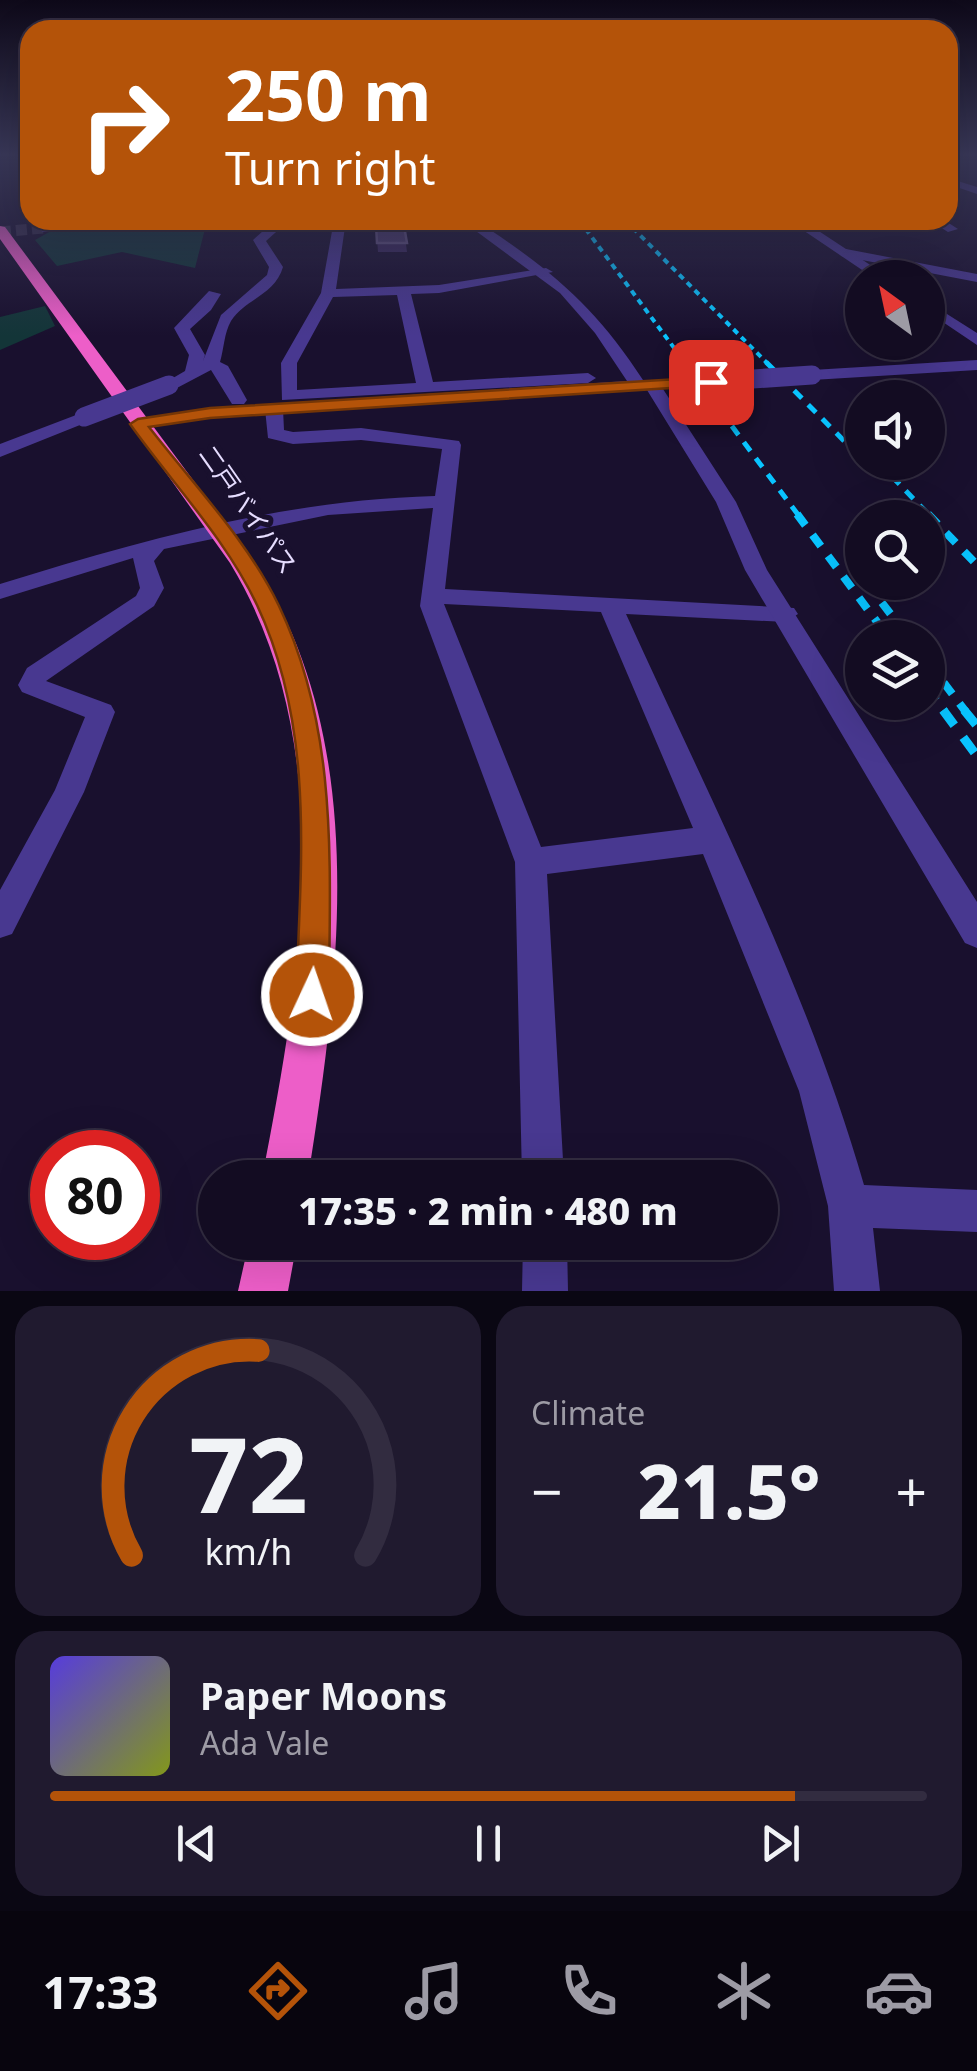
<!DOCTYPE html>
<html lang="en">
<head>
<meta charset="utf-8">
<style>
  :root { --surface:#130c22; --page:#201a2f; --text:#f1f3f6; --muted:#9d9ba5; --line:#322c40; --accent:#b45309 }
  body { margin:0; font-family:"Noto Sans","Noto Sans JP",sans-serif; background:var(--page); color:var(--text); height:100vh; display:flex; flex-direction:column; font-size:38px; white-space:nowrap }
  * { box-sizing:border-box; margin:0 }
  p { font-size:32px; color:var(--muted) }
  .icon { flex:none; width:55px; height:55px; fill:none; stroke:currentColor; stroke-width:2; stroke-linecap:round; stroke-linejoin:round }
  .map { position:relative; height:1291px; overflow:hidden }
  .drawer { display:flex; flex-direction:column; gap:15px; padding:15px; background:#0a0713; flex:1 }
  .drawer>* { flex:none }
  .guide { position:absolute; left:20px; top:20px; width:938px; height:210px; border-radius:30px; box-shadow:0 10px 40px #0002,0 0 0 2px var(--line); background:#b45309; color:#fff; overflow:hidden }
  .needle { width:65px; rotate:327deg }
  .controls { position:absolute; left:845px; top:260px; display:grid; gap:20px }
  .controls a { display:grid; place-items:center; width:100px; height:100px; border-radius:50%; background:var(--surface); box-shadow:0 10px 40px #0002,0 0 0 2px var(--line); font-size:50px }
  .speed { position:absolute; left:30px; top:1130px; display:flex; gap:20px; font-size:50px; font-weight:700; text-align:center }
  .speed>* { display:grid; place-content:center; width:130px; height:130px; border-radius:50%; background:var(--surface); box-shadow:0 10px 40px #0002,0 0 0 2px var(--line); line-height:1 }
  .speed .limit { border:15px solid #d22; background:#fff; color:#111 }
  .pin { position:absolute; display:grid; place-items:center; width:85px; height:85px; color:#fff; margin:-42px; border-radius:20px; box-shadow:0 5px 15px #0006 }
  .me { position:absolute; width:110px; margin:-55px; rotate:3deg; stroke-linejoin:round; filter:drop-shadow(0 0 8px #0008) }
  .turn { display:flex; align-items:center; gap:35px; height:210px; padding:0 40px; font-size:45px }
  .turn .icon { width:130px; height:130px; stroke-width:2.5 }
  .turn b { display:block; font-size:70px; line-height:85px }
  .big { font-size:75px; font-weight:800; line-height:1.1 }
  .drawer .widget { flex:1; display:flex; flex-direction:column; justify-content:center; gap:15px; min-width:0; padding:0 35px; border-radius:30px; background:var(--page) }
  .drawer .dial { align-items:center; gap:0 }
  .dial svg { height:260px; overflow:visible; fill:none; stroke:var(--line); stroke-width:7; stroke-linecap:round; text-anchor:middle }
  .dial text { fill:var(--text); stroke:none }
  .song { display:flex; align-items:center; gap:30px }
  .cover { width:120px; height:120px; border-radius:15px; background:linear-gradient(135deg,hsl(250 70% 55%),hsl(70 70% 35%)) }
  .played { height:10px; border-radius:5px; background:linear-gradient(90deg,var(--accent) 85%,var(--line) 85%) }
  .keys { display:flex; justify-content:space-around; direction:ltr }
  .heat { display:flex; justify-content:space-between; align-items:center; font-size:55px; direction:ltr }
  .drawer .tiles { flex:1; display:grid; gap:15px; grid-template-columns:1fr 1fr }
  .widget:last-child { grid-column:span 2 }
  .trip { position:absolute; left:198px; top:1160px; width:580px; height:100px; border-radius:50px; background:var(--surface); box-shadow:0 10px 40px #0002,0 0 0 2px var(--line); font-weight:800; line-height:100px; text-align:center }
  .tabs { display:flex; height:160px; justify-content:space-around; align-items:center; background:#08050e; color:var(--muted) }
  .tabs .icon { width:70px; height:70px }
  .tabs .selected { color:var(--accent) }
  .tabs b { font-size:45px; color:var(--text) }
  .map>svg:first-child { display:block }
</style>
</head>
<body>
<div class="map">
<svg width="977" height="1291" viewBox="0 0 977 1291">
  <rect width="100%" height="100%" fill="#19102e"/>
  <path fill="#133538" d="M162,225L205,229L195,268L122,252L57,266L35,240L51,231Z
    M45,306L55,326L0,350V317Z"/>
  <g fill="none" stroke-linecap="round" stroke-linejoin="round">
    <path stroke="#382f4d" stroke-width="11" stroke-dasharray="11 5" stroke-linecap="butt" d="M0,232L43,228"/>
    <path fill="#483890" fill-rule="evenodd" d="M948,178L977,187V194L948,184Z
      M107,220H165L43,232L37,228Z
      M179,220H308L285,224L266,241L283,267C275,295 245,299 231,321C224,333 224,349 220,362L228,366L247,400L244,404H232L211,370L175,389L161,385L185,371L189,355L174,328L209,291L221,294L211,310L190,329L205,355L203,361L221,315L267,275L269,267L253,240L271,224H185Z
      M334,220H346L336,289L439,285L546,268L553,272L439,293L411,294L433,382L588,373L596,378L588,383L282,400L281,363L321,293ZM397,295L416,383L297,390V363L333,297Z
      M929,220H944L958,229L948,232Z
      M846,249L977,274V282L841,256L840,253Z
      M274,404L283,409L284,430L293,432L361,428L459,441L461,445L445,589L794,608L798,614L786,622L626,614C711,802 807,986 864,1185L977,1190V1232L873,1228L880,1291H834L828,1206L799,1091L703,854L547,874L564,1178H522L515,862L420,606L433,508L328,515L164,549L154,561L164,588L154,606L46,681L111,705L115,712L84,792L12,934L0,938V890L55,790L85,717L22,692L18,685L27,668L136,596L140,588L133,558L0,599V584C144,540 283,500 435,496L442,449L361,440L293,444L268,438L265,409ZM444,604L601,612L693,828L541,847Z
      M84,412L93,417L90,421L0,457V444Z
      M523,1242H567L568,1291H522Z"/>
    <path fill="#483890" fill-rule="evenodd" d="M461,220H475C548,267 596,307 643,380H673V388L663,389L736,502L767,570L977,902V948L965,943L745,570L716,502L647,390L210,418L138,429L129,424L138,419L210,408L627,381L595,333L560,293Z
      M788,220H802L890,278H874Z
      M928,302L977,333V345L928,312Z
      M977,360V370L812,380L804,375L812,370Z"/>
    <path fill="#ed5ec8" fill-rule="evenodd" d="M0,226L5,227L251,558C372,738 340,975 308,1178H262C301,978 341,746 230,563L0,239Z
      M249,1242H297L288,1291H238Z"/>
    <path stroke="#09c4ff" stroke-width="4" stroke-dasharray="6 5" stroke-linecap="butt" d="M579,220L686,364
      M625,220L768,364"/>
    <path stroke="#09c4ff" stroke-width="5" stroke-dasharray="11 9" stroke-linecap="butt" d="M684,362L799,516
      M766,362L862,459
      M878,462L930,516"/>
    <path stroke="#09c4ff" stroke-width="8" stroke-dasharray="14 12" stroke-linecap="butt" d="M797,514L889,638
      M928,514L977,565
      M866,582L909,638
      M928,662L966,712
      M928,689L945,712"/>
    <path stroke="#09c4ff" stroke-width="9" stroke-dasharray="19 15" stroke-linecap="butt" d="M943,710L977,756
      M964,710L977,726"/>
    <path stroke="#483890" stroke-width="19" d="M84,417L169,385"/>
    <path stroke="#483890" stroke-width="19" d="M678,384L812,375"/>
  </g>
  <path fill="#3a295c" d="M382,220H403L407,252H378L376,225L384,224Z"/>
  <path fill="#4c3c6e" stroke="#645584" stroke-width="2.5" d="M386,220H403L407,243H377L376,225L388,224Z"/>
  <linearGradient id="sky" x2="0" y2="1"><stop stop-color="#0e0919"/><stop offset="0.46" stop-color="#383757"/><stop offset="1" stop-color="#383757" stop-opacity="0"/></linearGradient>
  <rect width="977" height="336" fill="url(#sky)"/>
  <path fill="#b45309" stroke="#753606" stroke-width="2.5" d="M711,377L717,378V385L210,418L149,427C193,484 248,541 279,606C338,730 330,861 329,995L324,1007L312,1011L301,1007L296,995C301,863 315,729 257,605C226,539 172,483 130,424L138,419L210,408Z"/>
  <g text-anchor="middle" dominant-baseline="central" stroke-width="10" stroke-linejoin="round" paint-order="stroke">
    <g font-size="25" fill="#e6ddff" stroke="#19102e">
      <text transform="translate(249 509) rotate(55)">二戸バイパス</text>
    </g>
  </g>
</svg>
<div class="controls">
<a><svg class="needle" viewBox="-14 -14 28 28"><path d="M0-13l5 13h-10z" fill="#e53935"/><path d="M0 13l5-13h-10z" fill="#9d9ba5"/></svg></a>
<a><svg class="icon" aria-label="sound" viewBox="0 0 24 24"><path d="M4 9h4l5-4v14l-5-4H4zM17 9q2 3 0 6"/></svg></a>
<a><svg class="icon" aria-label="search" viewBox="0 0 24 24"><circle cx="10" cy="10" r="6"/><path d="M15 15l6 6"/></svg></a>
<a><svg class="icon" aria-label="layers" viewBox="0 0 24 24"><path d="M12 4l9 5-9 5-9-5zM3 14l9 5 9-5"/></svg></a>
</div>
<div class="speed"><div class="limit">80</div></div>
<div class="pin" style="left:711px;top:382px;background:#d93025"><svg class="icon" aria-label="arrive" viewBox="0 0 24 24"><path d="M6 21V4h12l-3 4 3 4H6"/></svg></div>
<svg class="me" style="left:312px;top:995px" viewBox="-20 -20 40 40"><circle r="17" fill="#b45309" stroke="#fff" stroke-width="3"/><path d="M0-11L8 9 0 5-8 9z" fill="#fff"/></svg>
<div class="trip">17:35 · 2 min · 480 m</div>
<div class="guide">
<div class="turn"><svg class="icon" aria-label="right" viewBox="0 0 24 24"><path d="M7 20v-9h11M14 6l5 5-5 5"/></svg><div><b>250 m</b>Turn right</div></div>
</div>
</div>
<section class="drawer">
<div class="tiles">
<div class="widget dial"><svg viewBox="0 0 100 80">
<path d="M14 69A42 42 0 1 1 86 69"/>
<path d="M14 69A42 42 0 0 1 53 6" stroke="#b45309"/>
<text x="50" y="56" font-size="32" font-weight="700">72</text>
<text x="50" y="72" font-size="11">km/h</text>
</svg></div>
<div class="widget"><p>Climate</p>
<div class="heat"><a>−</a><b class="big">21.5°</b><a>+</a></div>
</div>
<div class="widget">
<div class="song"><i class="cover"></i><div><b>Paper Moons</b><p>Ada Vale</p></div></div>
<div class="played"></div>
<div class="keys"><svg class="icon" aria-label="previous" viewBox="0 0 24 24"><path d="M18 5L8 12l10 7zM5 5v14"/></svg><svg class="icon" aria-label="pause" viewBox="0 0 24 24"><path d="M8 5v14M16 5v14"/></svg><svg class="icon" aria-label="next" viewBox="0 0 24 24"><path d="M6 5l10 7-10 7zM19 5v14"/></svg></div>
</div>
</div>
</section>
<nav class="tabs">
<b>17:33</b>
<svg class="icon selected" aria-label="directions" viewBox="0 0 24 24"><path d="M12 3l9 9-9 9-9-9zM9 14v-3h6M13 9l2 2-2 2"/></svg>
<svg class="icon" aria-label="music" viewBox="0 0 24 24"><path d="M9 18V5l10-2v13"/><circle cx="6" cy="18" r="3"/><circle cx="16" cy="16" r="3"/></svg>
<svg class="icon" aria-label="phone" viewBox="0 0 24 24"><path d="M5 4h4l2 5-3 2q2 4 5 5l2-3 5 2v4C11 20 4 13 5 4z"/></svg>
<svg class="icon" aria-label="climate" viewBox="0 0 24 24"><path d="M12 3v18M4 7l16 10M4 17L20 7"/></svg>
<svg class="icon" aria-label="car" viewBox="0 0 24 24"><path d="M5 17H2v-5l4-1 3-4h7l3 4 3 1v5h-3M9 17h6M6 11h13"/><circle cx="7" cy="17" r="2"/><circle cx="17" cy="17" r="2"/></svg>
</nav>
</body>
</html>
